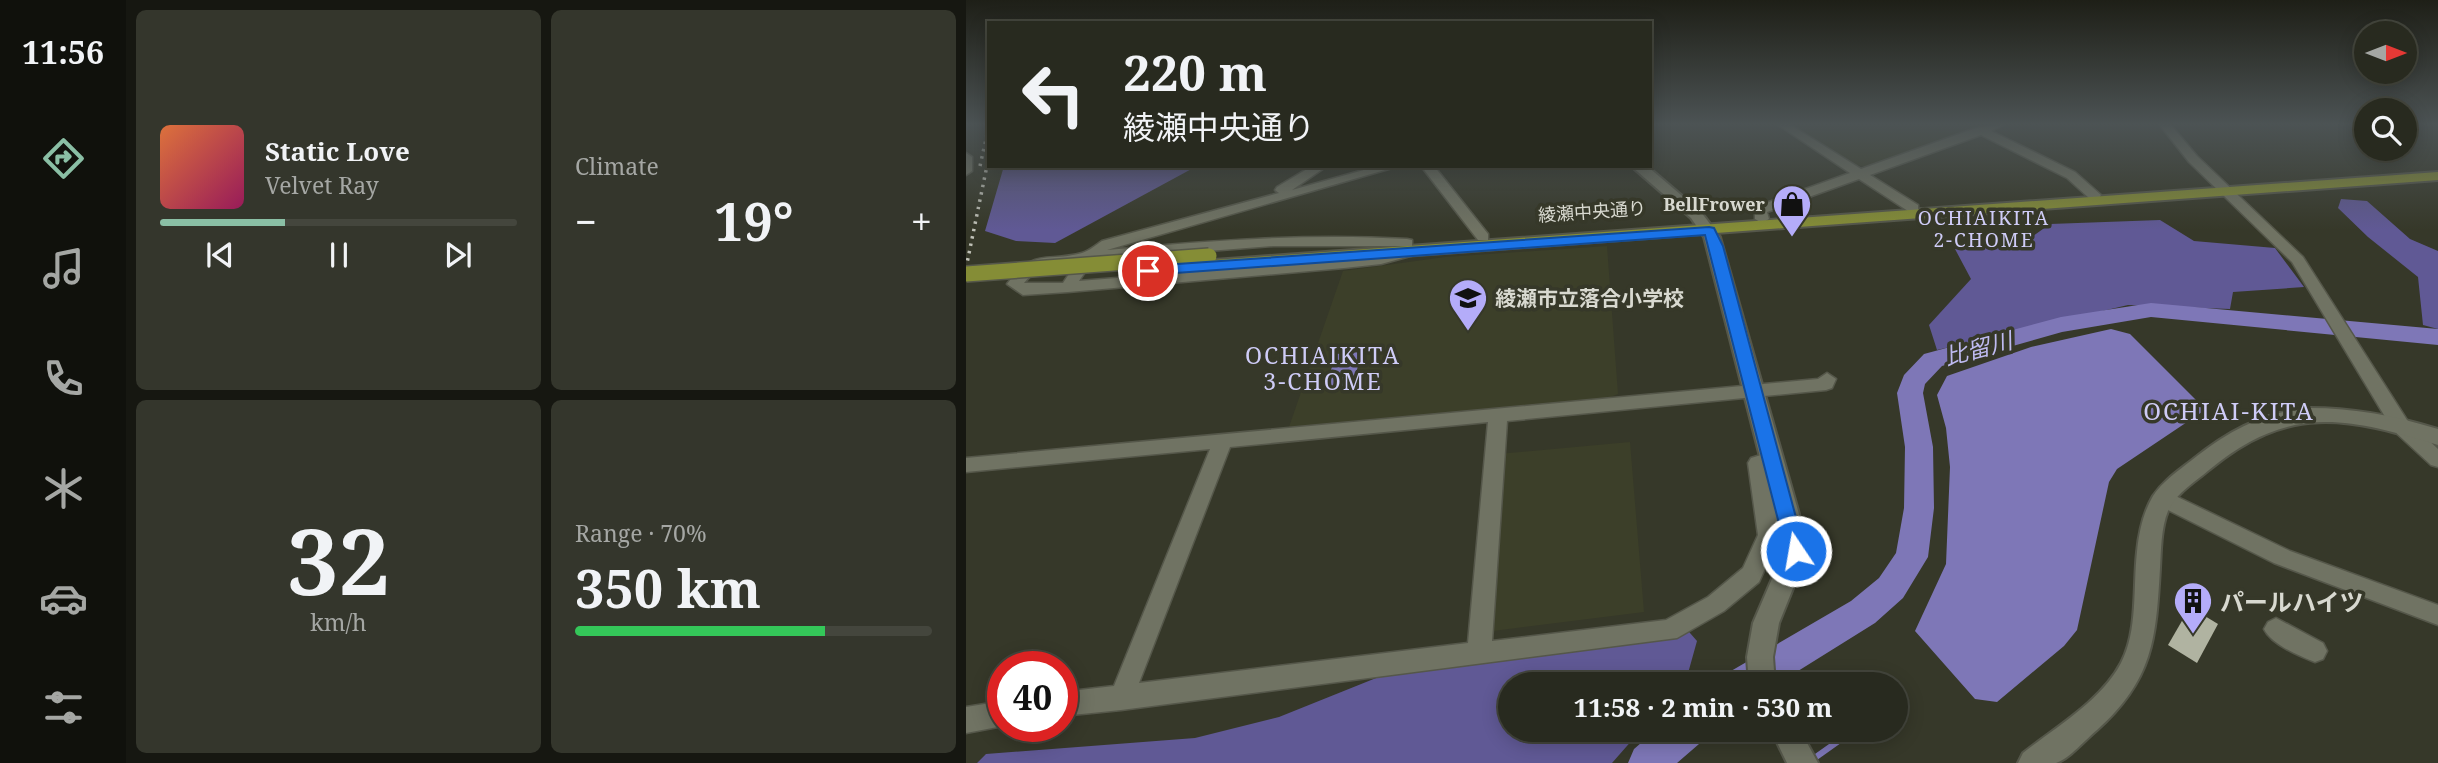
<!DOCTYPE html>
<html lang="en">
<head>
<meta charset="utf-8">
<style>
  :root { --surface:#282a1f; --page:#34362c; --text:#f1f3f6; --muted:#a5a7a4; --line:#44463d; --accent:#8abfa5 }
  body { margin:0; font-family:"Noto Serif","Noto Sans JP",serif; background:var(--page); color:var(--text); height:100vh; display:flex; flex-direction:column; font-size:26px; white-space:nowrap }
  * { box-sizing:border-box; margin:0 }
  p { font-size:23px; color:var(--muted) }
  .icon { flex:none; width:38px; height:38px; fill:none; stroke:currentColor; stroke-width:2; stroke-linecap:round; stroke-linejoin:round }
  .map { position:relative; flex:1; overflow:hidden }
  .details { display:flex; flex-direction:column; gap:10px; padding:10px; background:#161711; width:840px }
  .details>* { flex:none }
  .top-card { position:absolute; left:21px; top:21px; width:665px; height:147px; border-radius:0px; box-shadow:0 4px 18px #0003,0 0 0 2px var(--line); background:#282a1f; color:var(--text); overflow:hidden }
  .needle { width:46px; rotate:90deg }
  .controls { position:absolute; left:1388px; top:21px; display:grid; gap:14px }
  .controls a { display:grid; place-items:center; width:63px; height:63px; border-radius:50%; background:var(--surface); box-shadow:0 4px 18px #0003,0 0 0 2px var(--line); font-size:35px }
  .speed { position:absolute; left:21px; top:651px; display:flex; gap:14px; font-size:35px; font-weight:700; text-align:center }
  .speed>* { display:grid; place-content:center; width:91px; height:91px; border-radius:50%; background:var(--surface); box-shadow:0 4px 18px #0003,0 0 0 2px var(--line); line-height:1 }
  .speed .limit { border:10px solid #d22; background:#fff; color:#111 }
  .pin { position:absolute; display:grid; place-items:center; width:60px; height:60px; color:#fff; margin:-30px; border:4px solid #fff; border-radius:50%; box-shadow:0 2px 7px #0007 }
  .me { position:absolute; width:77px; margin:-38px; rotate:348deg; stroke-linejoin:round; filter:drop-shadow(0 0 5px #0008) }
  .turn { display:flex; align-items:center; gap:24px; height:147px; padding:0 21px; font-size:32px }
  .turn .icon { width:91px; height:91px; stroke-width:2.5 }
  .turn b { display:block; font-size:49px; line-height:60px }
  .big { font-size:52px; font-weight:700; line-height:1.1 }
  .details .card { flex:1; display:flex; flex-direction:column; justify-content:center; gap:10px; min-width:0; padding:0 24px; border-radius:10px; background:var(--page) }
  .details .dial { align-items:center; gap:0 }
  .dial b { font-size:91px; line-height:1 }
  .song { display:flex; align-items:center; gap:21px }
  .cover { width:84px; height:84px; border-radius:10px; background:linear-gradient(135deg,hsl(20 70% 55%),hsl(330 70% 35%)) }
  .played { height:7px; border-radius:4px; background:linear-gradient(90deg,var(--accent) 35%,var(--line) 35%) }
  .keys { display:flex; justify-content:space-around; direction:ltr }
  .heat { display:flex; justify-content:space-between; align-items:center; font-size:38px; direction:ltr }
  .charge { height:10px; border-radius:5px; background:linear-gradient(90deg,#34c759 70%,var(--line) 0) }
  .details .tiles { flex:1; display:grid; gap:10px; grid-template-columns:repeat(2,1fr) }
  .trip { position:absolute; left:532px; top:672px; width:410px; height:70px; border-radius:35px; background:var(--surface); box-shadow:0 4px 18px #0003,0 0 0 2px var(--line); font-weight:700; line-height:70px; text-align:center }
  main { display:flex; flex:1; min-height:0 }
  .dock { display:flex; flex-direction:column; width:126px; justify-content:space-around; align-items:center; background:#10110c; color:var(--muted) }
  .dock .icon { width:49px; height:49px }
  .dock .selected { color:var(--accent) }
  .dock b { font-size:32px; color:var(--text) }
  .map>svg:first-child { display:block }
</style>
</head>
<body>
<main>
<nav class="dock">
<b>11:56</b>
<svg class="icon selected" aria-label="directions" viewBox="0 0 24 24"><path d="M12 3l9 9-9 9-9-9zM9 14v-3h6M13 9l2 2-2 2"/></svg>
<svg class="icon" aria-label="music" viewBox="0 0 24 24"><path d="M9 18V5l10-2v13"/><circle cx="6" cy="18" r="3"/><circle cx="16" cy="16" r="3"/></svg>
<svg class="icon" aria-label="phone" viewBox="0 0 24 24"><path d="M5 4h4l2 5-3 2q2 4 5 5l2-3 5 2v4C11 20 4 13 5 4z"/></svg>
<svg class="icon" aria-label="climate" viewBox="0 0 24 24"><path d="M12 3v18M4 7l16 10M4 17L20 7"/></svg>
<svg class="icon" aria-label="car" viewBox="0 0 24 24"><path d="M5 17H2v-5l4-1 3-4h7l3 4 3 1v5h-3M9 17h6M6 11h13"/><circle cx="7" cy="17" r="2"/><circle cx="17" cy="17" r="2"/></svg>
<svg class="icon" aria-label="filters" viewBox="0 0 24 24"><path d="M4 7h16M4 17h16"/><circle cx="9" cy="7" r="2"/><circle cx="15" cy="17" r="2"/></svg>
</nav>
<section class="details">
<div class="tiles">
<div class="card">
<div class="song"><i class="cover"></i><div><b>Static Love</b><p>Velvet Ray</p></div></div>
<div class="played"></div>
<div class="keys"><svg class="icon" aria-label="previous" viewBox="0 0 24 24"><path d="M18 5L8 12l10 7zM5 5v14"/></svg><svg class="icon" aria-label="pause" viewBox="0 0 24 24"><path d="M8 5v14M16 5v14"/></svg><svg class="icon" aria-label="next" viewBox="0 0 24 24"><path d="M6 5l10 7-10 7zM19 5v14"/></svg></div>
</div>
<div class="card"><p>Climate</p>
<div class="heat"><a>−</a><b class="big">19°</b><a>+</a></div>
</div>
<div class="card dial"><b>32</b><p>km/h</p></div>
<div class="card"><p>Range · 70%</p><b class="big">350 km</b><div class="charge"></div></div>
</div>
</section>
<div class="map">
<svg width="1472" height="763" viewBox="0 0 1472 763">
  <rect width="100%" height="100%" fill="#363829"/>
  <path fill="#3c3f29" d="M822,124H1026L904,167L889,165Z
    M641,246L652,394L642,398L323,427L377,271L479,257Z
    M664,442L678,612L519,632L532,454Z"/>
  <path fill="#605995" d="M38,166H231L89,243L50,241L19,231Z
    M1375,199L1401,201L1444,239L1472,251V329L1457,325L1452,277L1402,237L1372,208Z
    M1194,220L1228,241L1309,248L1338,287L1267,292L1264,309L1162,305L971,350L963,325L1005,279L989,249L1061,245L1063,239L1084,224Z
    M717,625L731,641L719,684H544V730H675L646,763H11L20,754L229,738L313,717L440,666Z"/>
  <path fill="#7e77b7" d="M1145,329L1164,334L1234,404L1236,412L1151,469L1143,482L1111,630L1098,646L1031,702L1009,699L949,631L980,564L984,467L980,428L971,395L981,376L1065,347Z
    M396,352L386,387L359,389L370,354Z"/>
  <g fill="none" stroke-linecap="round" stroke-linejoin="round">
    <path stroke="#7e77b7" stroke-width="6" d="M850,757L888,730"/>
    <path fill="#7e77b7" fill-rule="evenodd" d="M1185,303L1472,329V345L1185,317L1096,332L976,366L959,384L957,393L967,447L968,508L962,557L937,598L909,623L811,684H760L765,671L885,601L913,578L930,553L938,508L939,447L931,393L938,375L958,354L1095,317Z
      M690,730H738L733,744L711,763H662L668,749Z"/>
  </g>
  <path fill="#b0b3a1" d="M1224,607L1252,624L1231,663L1202,645Z"/>
  <g fill="none" stroke-linecap="round" stroke-linejoin="round">
    <g stroke="#55574a" stroke-width="3">
      <path id="minor" d="M811,124H823L895,169L1010,128L1039,124L1025,131L1109,172L1135,195L1133,198H1123L1101,178L1015,135L904,175L952,205V211H942L893,179L801,212L803,219L796,223L789,219V207L884,173Z
        M1193,124H1204L1231,156L1337,257L1441,420L1472,449V467L1465,465L1427,430L1326,262L1223,162Z
        M0,153L6,157V171L0,175Z
        M346,166H361L326,190L412,166H433L141,250C241,241 340,233 441,239L446,240V246H307L127,260L113,281L378,260L448,249V255L415,264L378,268L102,292L57,295L41,284C69,247 79,263 116,253C123,251 130,245 136,241L313,193L309,190L311,187ZM111,262L97,283H58C75,263 86,264 111,262Z
        M455,166H468L522,234V240H512Z
        M861,373L870,379L866,388L860,390L541,421L526,641L700,620L742,597L777,568L792,535L782,463L785,458C795,455 803,452 813,455L816,460L813,465L803,468L814,535L793,582L758,611L711,638L155,710L96,716V692L148,686L244,449L0,472V458L852,379ZM522,422L502,643L173,683L264,447Z
        M1197,490L1324,551L1472,605V625L1308,563L1190,504L1187,498L1190,492Z
        M1310,618L1357,643L1361,651L1357,659L1349,662C1333,656 1305,644 1298,629L1302,622Z
        M37,701V726L0,733V707Z"/>
    </g>
    <g stroke="#55574a" stroke-width="4">
      <path id="tertiary" d="M665,166H681L735,212L754,237L833,514L842,551L813,623L807,657L809,684H783L781,657L787,623L818,551L738,237L725,218Z
        M1336,408C1383,407 1427,415 1472,429V445C1380,417 1322,404 1243,470C1229,482 1210,493 1202,511C1195,528 1195,550 1194,568C1190,639 1187,680 1131,730C1120,739 1103,759 1090,763C1080,763 1063,763 1052,763L1057,753C1090,727 1135,701 1155,663C1172,631 1167,587 1171,552C1173,532 1177,513 1187,496C1197,481 1212,471 1226,460C1261,432 1292,415 1336,408Z
        M805,730H834L852,763H821Z"/>
    </g>
    <g stroke="#55574a" stroke-width="4">
      <path id="primary" d="M1472,172V180L234,271L226,266L234,261Z"/>
    </g>
    <use href="#minor" fill="#707363" fill-rule="evenodd"/>
    <use href="#tertiary" fill="#707363" fill-rule="evenodd"/>
    <use href="#primary" fill="#858d36" fill-rule="evenodd"/>
    <path stroke="#c0c1b7" stroke-width="3.5" stroke-dasharray="2.5 5" stroke-linecap="butt" d="M14,166L23,125
      M0,268L23,156"/>
    <g stroke="#55574a" stroke-width="18" stroke-linecap="butt">
      <path id="primary-bridge" d="M0,274L243,256"/>
    </g>
    <use href="#primary-bridge" stroke="#858d36" stroke-width="15"/>
  </g>
  <linearGradient id="sky" x2="0" y2="1"><stop stop-color="#1e1f17"/><stop offset="0.54" stop-color="#4c5354"/><stop offset="1" stop-color="#4c5354" stop-opacity="0"/></linearGradient>
  <rect width="1472" height="230" fill="url(#sky)"/>
  <path fill="#1a73e8" stroke="#114b97" stroke-width="2" d="M743,227L748,228L757,246L839,551L837,557H823L820,551L739,235L182,275L175,271L182,266Z"/>
  <defs>
    <g id="shop-pin" transform="scale(2.0125)"><path d="M0 17L-7.5 6A9.5 9.5 0 1 1 7.5 6Z" fill="#b4acf9" stroke="#363829"/><path d="M-5-2.5h2.3a2.7 3.5 0 0 1 5.4 0H5L5.5 6h-11ZM-1.5-2.5h3a1.5 2.3 0 0 0-3 0Z" fill="#111"/></g>
    <g id="school-pin" transform="scale(2.0125)"><path d="M0 17L-7.5 6A9.5 9.5 0 1 1 7.5 6Z" fill="#b4acf9" stroke="#363829"/><path d="M0-5L7-2L0 1L-7-2ZM-4 1L0 2.5L4 1V4Q0 6-4 4Z" fill="#111"/></g>
    <g id="building-pin" transform="scale(2.0125)"><path d="M0 17L-7.5 6A9.5 9.5 0 1 1 7.5 6Z" fill="#b4acf9" stroke="#363829"/><path d="M-4-6H4V6H1V3H-1V6H-4ZM-2.5-4.3h1.7v1.8h-1.7ZM.8-4.3h1.7v1.8H.8ZM-2.5-1h1.7V.8h-1.7ZM.8-1h1.7V.8H.8Z" fill="#111"/></g>
  </defs>
  <g fill-rule="evenodd">
    <use href="#shop-pin" x="826" y="204"/>
    <use href="#school-pin" x="502" y="298"/>
    <use href="#building-pin" x="1227" y="601"/>
  </g>
  <g text-anchor="middle" dominant-baseline="central" stroke-width="7" stroke-linejoin="round" paint-order="stroke">
    <g font-size="18" font-weight="bold" fill="#d8d9d0" stroke="#363829" text-anchor="end">
      <text x="799" y="204">BellFrower</text>
    </g>
    <g font-size="18" fill="#d8d9d0" stroke="#363829">
      <text transform="translate(626 211) rotate(-4)">綾瀬中央通り</text>
    </g>
    <g font-size="19" letter-spacing="2" fill="#cfccf7" stroke="#363829">
      <text x="1018" y="218">OCHIAIKITA<tspan x="1018" dy="22">2-CHOME</tspan></text>
    </g>
    <g font-size="21" font-weight="bold" fill="#d8d9d0" stroke="#363829" text-anchor="start">
      <text x="529" y="298">綾瀬市立落合小学校</text>
    </g>
    <g font-size="23" font-style="italic" fill="#bfbbf1" stroke="#363829">
      <text transform="translate(1012 348) rotate(-15)">比留川</text>
    </g>
    <g font-size="23" letter-spacing="2" fill="#cfccf7" stroke="#363829">
      <text x="357" y="355">OCHIAIKITA<tspan x="357" dy="26">3-CHOME</tspan></text>
    </g>
    <g font-size="24" letter-spacing="2" fill="#cfccf7" stroke="#363829">
      <text x="1263" y="410">OCHIAI-KITA</text>
    </g>
    <g font-size="24" font-weight="bold" fill="#d8d9d0" stroke="#363829" text-anchor="start">
      <text x="1254" y="601">パールハイツ</text>
    </g>
  </g>
</svg>
<div class="controls">
<a><svg class="needle" viewBox="-14 -14 28 28"><path d="M0-13l5 13h-10z" fill="#e53935"/><path d="M0 13l5-13h-10z" fill="#a5a7a4"/></svg></a>
<a><svg class="icon" aria-label="search" viewBox="0 0 24 24"><circle cx="10" cy="10" r="6"/><path d="M15 15l6 6"/></svg></a>
</div>
<div class="speed"><div class="limit">40</div></div>
<div class="pin" style="left:182px;top:271px;background:#d93025"><svg class="icon" aria-label="arrive" viewBox="0 0 24 24"><path d="M6 21V4h12l-3 4 3 4H6"/></svg></div>
<svg class="me" style="left:830px;top:551px" viewBox="-20 -20 40 40"><circle r="17" fill="#1a73e8" stroke="#fff" stroke-width="3"/><path d="M0-11L8 9 0 5-8 9z" fill="#fff"/></svg>
<div class="trip">11:58 · 2 min · 530 m</div>
<div class="top-card">
<div class="turn"><svg class="icon" aria-label="left" viewBox="0 0 24 24"><path d="M17 20v-9H6M10 6l-5 5 5 5"/></svg><div><b>220 m</b>綾瀬中央通り</div></div>
</div>
</div>
</main>
</body>
</html>
